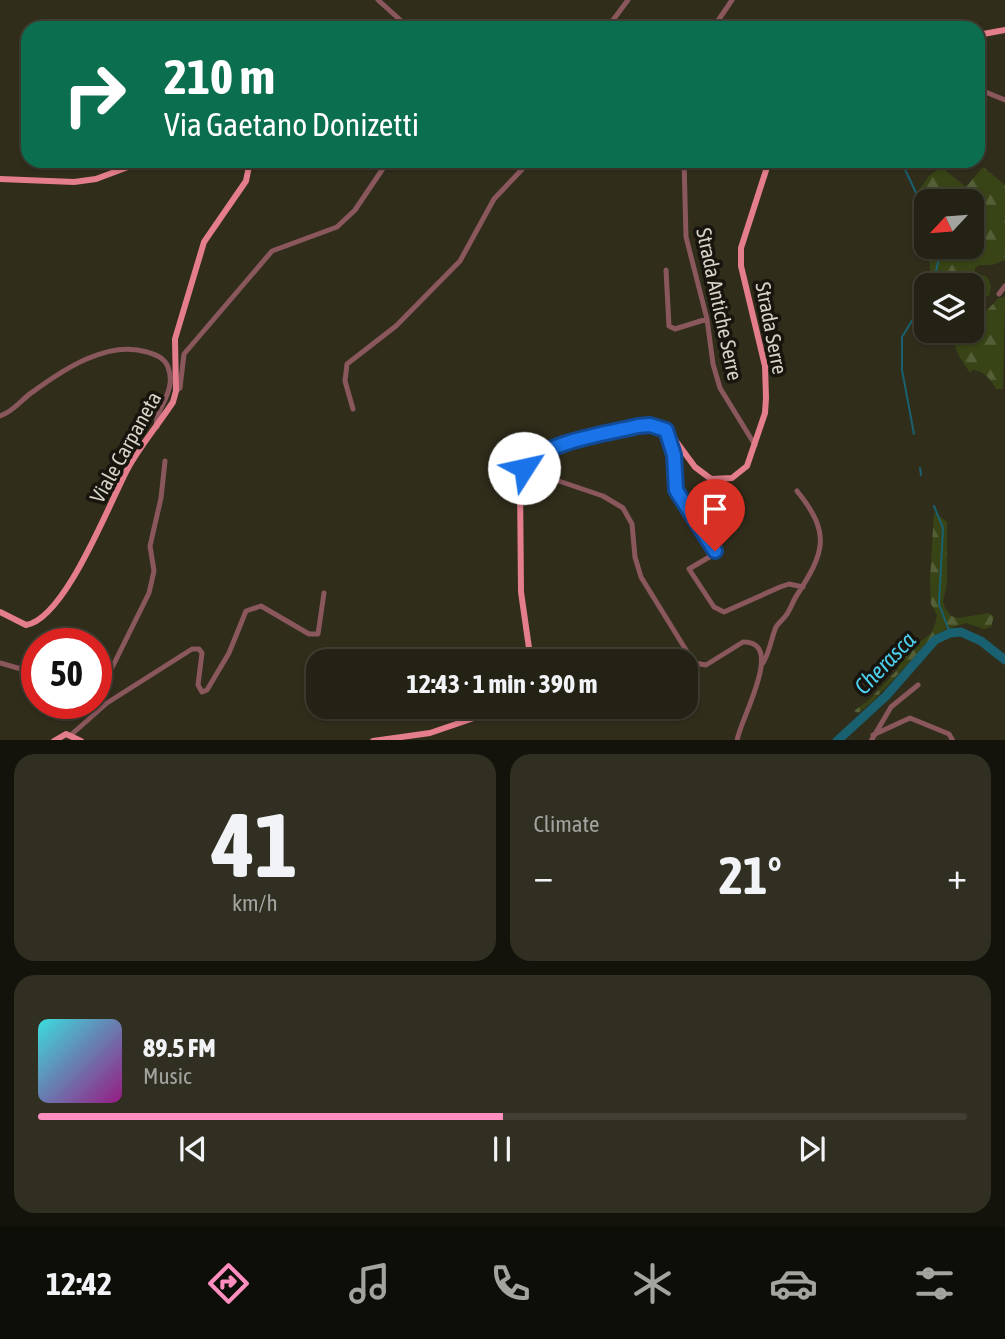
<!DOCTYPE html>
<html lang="en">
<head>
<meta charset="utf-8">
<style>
  :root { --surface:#242214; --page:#302f22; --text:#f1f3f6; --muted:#a3a4a0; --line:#413f34; --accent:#fd8ebf }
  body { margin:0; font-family:"Asap Condensed",sans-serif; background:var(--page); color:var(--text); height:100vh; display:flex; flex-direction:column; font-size:26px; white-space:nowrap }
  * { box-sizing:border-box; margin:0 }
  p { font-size:23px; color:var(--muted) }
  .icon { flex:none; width:38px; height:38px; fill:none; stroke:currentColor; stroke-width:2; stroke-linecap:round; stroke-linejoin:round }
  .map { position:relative; height:740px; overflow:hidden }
  .details { display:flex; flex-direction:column; gap:14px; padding:14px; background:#14130b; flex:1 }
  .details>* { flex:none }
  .top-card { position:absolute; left:21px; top:21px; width:964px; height:147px; border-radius:21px; box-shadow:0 2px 5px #0004,0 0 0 2px var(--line); background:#0b6e4f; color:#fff; overflow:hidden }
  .needle { width:46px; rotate:244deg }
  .buttons { position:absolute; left:914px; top:189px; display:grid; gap:14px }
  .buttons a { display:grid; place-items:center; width:70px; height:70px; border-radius:14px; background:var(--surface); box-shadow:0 2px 5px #0004,0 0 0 2px var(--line); font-size:35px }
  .speed { position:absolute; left:21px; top:628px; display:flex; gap:14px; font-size:35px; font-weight:700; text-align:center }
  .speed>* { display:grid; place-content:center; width:91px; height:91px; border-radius:50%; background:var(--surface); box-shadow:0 2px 5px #0004,0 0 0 2px var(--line); line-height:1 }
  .speed .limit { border:10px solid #d22; background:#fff; color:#111 }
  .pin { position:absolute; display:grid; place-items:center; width:60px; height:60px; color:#fff; margin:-72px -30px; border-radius:50% 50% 50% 0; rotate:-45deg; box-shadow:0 0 7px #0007 }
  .pin .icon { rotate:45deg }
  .me { position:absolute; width:77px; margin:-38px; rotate:55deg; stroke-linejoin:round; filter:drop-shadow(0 0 5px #0008) }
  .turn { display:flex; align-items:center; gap:24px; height:147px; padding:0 28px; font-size:32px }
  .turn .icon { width:91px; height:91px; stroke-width:2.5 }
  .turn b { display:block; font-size:49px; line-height:60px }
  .big { font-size:52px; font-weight:700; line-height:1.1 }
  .details .tile { flex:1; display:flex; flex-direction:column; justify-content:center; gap:10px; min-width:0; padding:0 24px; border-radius:21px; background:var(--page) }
  .details .dial { align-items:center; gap:0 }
  .dial b { font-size:91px; line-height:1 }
  .song { display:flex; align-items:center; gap:21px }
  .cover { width:84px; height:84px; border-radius:10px; background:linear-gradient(135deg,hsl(180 70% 55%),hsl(310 70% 35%)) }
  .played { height:7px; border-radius:4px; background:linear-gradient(90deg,var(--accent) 50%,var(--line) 50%) }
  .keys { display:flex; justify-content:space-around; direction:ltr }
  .heat { display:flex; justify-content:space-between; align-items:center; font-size:38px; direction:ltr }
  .details .tiles { flex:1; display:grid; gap:14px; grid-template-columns:1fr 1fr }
  .tile:last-child { grid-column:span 2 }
  .trip { position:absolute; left:306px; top:649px; width:392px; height:70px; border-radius:21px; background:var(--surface); box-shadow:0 2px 5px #0004,0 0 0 2px var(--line); font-weight:700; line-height:70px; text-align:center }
  .dock { display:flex; height:112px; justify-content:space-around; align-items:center; background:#0e0e08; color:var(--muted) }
  .dock .icon { width:49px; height:49px }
  .dock .on { color:var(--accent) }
  .dock b { font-size:32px; color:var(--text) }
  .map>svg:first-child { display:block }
</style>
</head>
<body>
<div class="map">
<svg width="1005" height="741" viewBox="0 0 1005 741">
  <defs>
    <pattern id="forest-firs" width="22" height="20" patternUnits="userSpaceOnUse" patternTransform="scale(1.75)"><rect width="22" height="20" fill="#384416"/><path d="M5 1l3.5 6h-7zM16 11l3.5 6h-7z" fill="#545e37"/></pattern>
  </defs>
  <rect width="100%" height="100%" fill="#302d1b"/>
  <path fill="url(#forest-firs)" d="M941,167L966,187L983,167L1005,185V260L992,265H979L975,268V272L987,277L991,286L989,296H984L982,283L976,284L973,290L976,306L985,312L999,298L1005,297L1003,389H996C990,379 984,370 972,370L970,373L959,356L949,331H971V285H926C937,262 922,256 926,237V247H971V201H926V215L916,194L929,176Z
    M934,512L947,522V583L943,601L945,608L951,616L959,618L988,613L994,616L991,627L984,629L966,623L944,630L932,638L872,702L858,713L854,711L870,699L898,669L900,659L931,633L935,624L937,615L931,604L930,579Z"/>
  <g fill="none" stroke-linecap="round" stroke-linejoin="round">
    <path stroke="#196071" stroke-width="2" d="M901,161L926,214
      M933,285L938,262L934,247
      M914,434L902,370V337L926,298
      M920,468L921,475
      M934,506L943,528L939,604L950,633"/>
    <path stroke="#196071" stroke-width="9" d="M837,741L886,696L935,640L950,633L961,632L981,641L1005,660"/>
    <path stroke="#8a575d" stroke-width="5" d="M378,0L409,28
      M607,28L628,0
      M713,28L732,0
      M978,89L1005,100
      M684,161L686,237L707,319L713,364L720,388L755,445
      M666,270L669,326L675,329L707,319
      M999,294L1005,286
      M176,391L180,388L184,354L272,251L337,227L355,210L388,161
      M353,409L345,381L347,364L396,326L460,261L494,199L530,161
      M0,416C15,411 21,399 34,391C64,369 108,340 147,352C156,355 164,357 168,367C178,393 152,412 157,427
      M666,430L674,455L676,490L716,553L689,569L714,607L724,612L780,587L789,584L803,587
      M520,483L544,476L603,496L623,508L632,524L635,557L641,577L694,663L706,665L743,642C787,641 739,721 737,741
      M0,663L28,671
      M763,663C770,651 771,639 776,627C779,622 784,619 787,614C791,608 793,601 797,595C824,553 832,534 797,491
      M96,700L149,593L154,571L150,546L161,498L165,461
      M72,734L107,703L192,649H199L202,653L198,685L202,692L207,690L229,653L246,611L261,606L309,634H318L324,593
      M873,735L910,718L949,734L953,741
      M871,741L891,707L918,685"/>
    <path stroke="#e57e8c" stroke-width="6" d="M978,35L1005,30
      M0,179L74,182L96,179L144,161
      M0,612L26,625C65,619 109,504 127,470C140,446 158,425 173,402L176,391L175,339L204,242L246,181L250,161
      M531,662L521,592L520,481L529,460L549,449L650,425L670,433L695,467L711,479L732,478L747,466L765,413L766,398L765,366L741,266V248L769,161
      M54,741L66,734L81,741
      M373,741L430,733L506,707"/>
  </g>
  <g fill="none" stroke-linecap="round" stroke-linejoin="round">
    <g stroke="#114b97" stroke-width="18">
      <path id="route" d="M524,468C539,443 609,433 638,426L650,425L666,430L674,455L676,490L715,551"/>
    </g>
    <use href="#route" stroke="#1a73e8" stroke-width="12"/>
  </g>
  <g text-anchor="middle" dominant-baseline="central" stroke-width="7" stroke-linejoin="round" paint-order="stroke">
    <g font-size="21" fill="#d6d4c9" stroke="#17150d">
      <text transform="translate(720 304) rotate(78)">Strada Antiche Serre</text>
      <text transform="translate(772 328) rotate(79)">Strada Serre</text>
      <text transform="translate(125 447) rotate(-61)">Viale Carpaneta</text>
    </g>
    <g font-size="23" font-style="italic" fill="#4dd1f0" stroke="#17150d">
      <text transform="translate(885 663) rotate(-46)">Cherasca</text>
    </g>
  </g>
</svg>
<div class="buttons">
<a><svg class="needle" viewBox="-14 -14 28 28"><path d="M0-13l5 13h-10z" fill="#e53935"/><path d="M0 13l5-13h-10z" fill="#a3a4a0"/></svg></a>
<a><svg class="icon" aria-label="layers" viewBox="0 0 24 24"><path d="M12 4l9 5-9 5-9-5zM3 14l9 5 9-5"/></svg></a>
</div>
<div class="speed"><div class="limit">50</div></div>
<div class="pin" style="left:715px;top:551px;background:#d93025"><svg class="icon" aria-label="arrive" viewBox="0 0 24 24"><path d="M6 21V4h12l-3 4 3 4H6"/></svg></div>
<svg class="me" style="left:524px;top:468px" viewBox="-20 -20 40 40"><circle r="19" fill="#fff"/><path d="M0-13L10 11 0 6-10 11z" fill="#1a73e8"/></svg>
<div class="trip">12:43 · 1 min · 390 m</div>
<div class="top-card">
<div class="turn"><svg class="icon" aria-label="right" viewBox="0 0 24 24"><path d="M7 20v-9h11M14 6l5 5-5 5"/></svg><div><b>210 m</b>Via Gaetano Donizetti</div></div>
</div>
</div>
<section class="details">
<div class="tiles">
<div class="tile dial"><b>41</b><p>km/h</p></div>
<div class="tile"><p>Climate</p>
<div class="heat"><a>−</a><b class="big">21°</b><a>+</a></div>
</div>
<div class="tile">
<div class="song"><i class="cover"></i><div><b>89.5 FM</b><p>Music</p></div></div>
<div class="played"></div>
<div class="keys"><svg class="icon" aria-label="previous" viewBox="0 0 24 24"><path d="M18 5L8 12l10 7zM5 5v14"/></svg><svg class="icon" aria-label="pause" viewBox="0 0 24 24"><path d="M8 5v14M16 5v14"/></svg><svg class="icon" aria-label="next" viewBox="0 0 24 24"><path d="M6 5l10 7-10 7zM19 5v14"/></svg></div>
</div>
</div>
</section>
<nav class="dock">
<b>12:42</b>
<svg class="icon on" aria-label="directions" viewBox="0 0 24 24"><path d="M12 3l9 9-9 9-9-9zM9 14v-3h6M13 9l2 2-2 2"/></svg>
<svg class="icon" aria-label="music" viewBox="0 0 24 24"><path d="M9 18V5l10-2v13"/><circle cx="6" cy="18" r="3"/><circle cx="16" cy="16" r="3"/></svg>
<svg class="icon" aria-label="phone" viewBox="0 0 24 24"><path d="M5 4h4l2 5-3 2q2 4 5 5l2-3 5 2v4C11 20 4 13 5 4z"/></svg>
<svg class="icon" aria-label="climate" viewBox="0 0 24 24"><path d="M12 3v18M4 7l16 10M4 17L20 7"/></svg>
<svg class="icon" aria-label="car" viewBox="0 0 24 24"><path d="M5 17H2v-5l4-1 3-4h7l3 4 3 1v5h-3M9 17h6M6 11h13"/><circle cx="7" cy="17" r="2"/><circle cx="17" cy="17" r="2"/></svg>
<svg class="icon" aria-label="filters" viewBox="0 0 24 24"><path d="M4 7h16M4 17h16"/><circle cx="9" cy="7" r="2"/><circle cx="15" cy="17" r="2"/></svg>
</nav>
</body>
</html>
